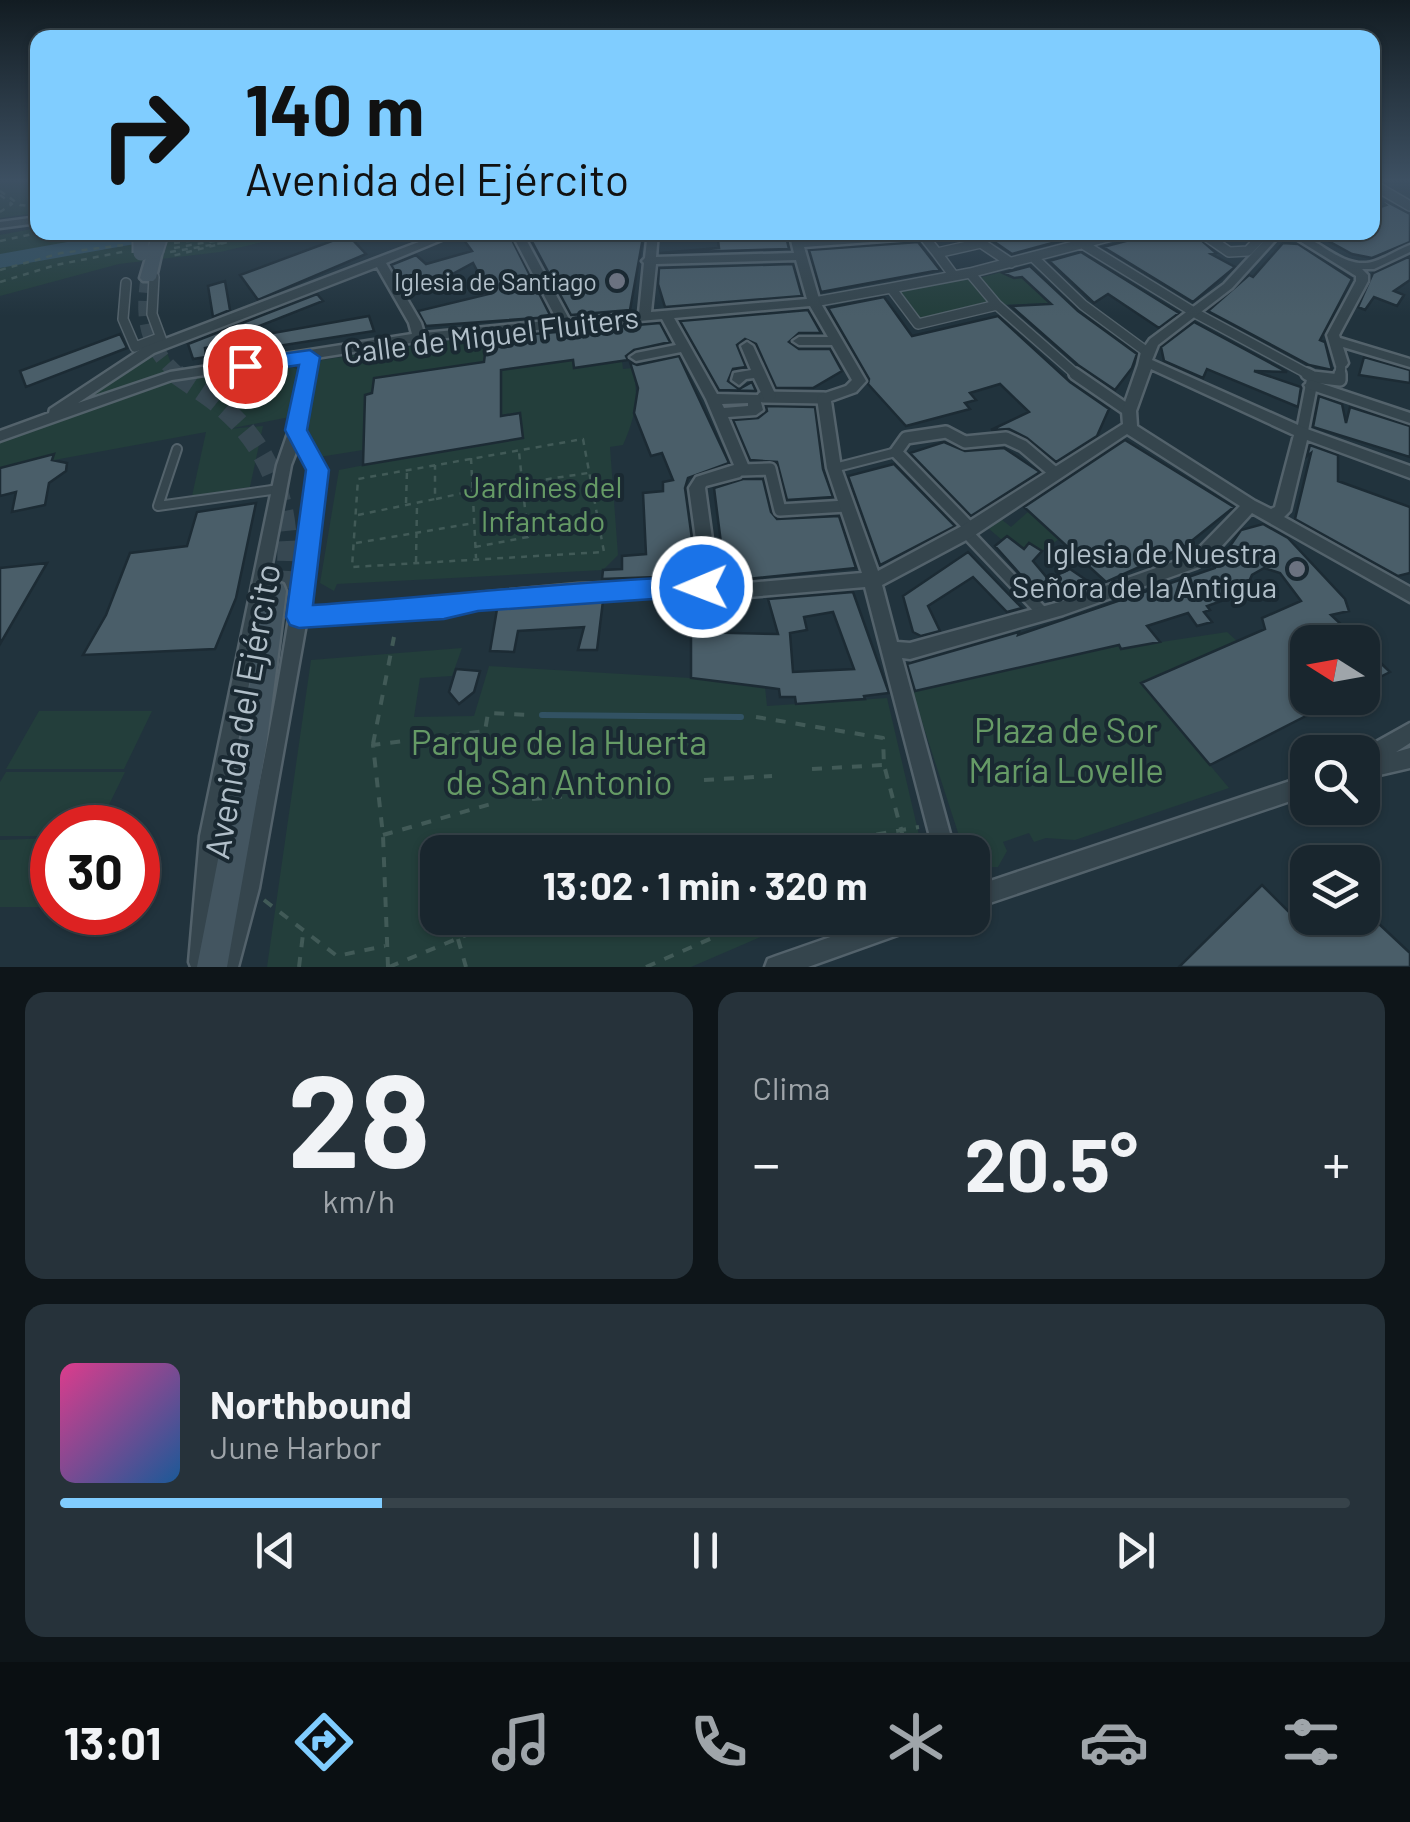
<!DOCTYPE html>
<html lang="es">
<head>
<meta charset="utf-8">
<style>
  :root { --surface:#19262e; --page:#26323a; --text:#f1f3f6; --muted:#9fa5aa; --line:#37434a; --accent:#80cdff }
  body { margin:0; font-family:Barlow,sans-serif; background:var(--page); color:var(--text); height:100vh; display:flex; flex-direction:column; font-size:38px; white-space:nowrap }
  * { box-sizing:border-box; margin:0 }
  p { font-size:32px; color:var(--muted) }
  .icon { flex:none; width:55px; height:55px; fill:none; stroke:currentColor; stroke-width:2; stroke-linecap:round; stroke-linejoin:round }
  .map { position:relative; height:967px; overflow:hidden }
  .panel { display:flex; flex-direction:column; gap:25px; padding:25px; background:#0e1519; flex:1 }
  .panel>* { flex:none }
  .banner { position:absolute; left:30px; top:30px; width:1350px; height:210px; border-radius:20px; box-shadow:0 2px 8px #0004,0 0 0 2px var(--line); background:#80cdff; color:#111; overflow:hidden }
  .needle { width:65px; rotate:281deg }
  .controls { position:absolute; left:1290px; top:625px; display:grid; gap:20px }
  .controls a { display:grid; place-items:center; width:90px; height:90px; border-radius:20px; background:var(--surface); box-shadow:0 2px 8px #0004,0 0 0 2px var(--line); font-size:50px }
  .speed { position:absolute; left:30px; top:805px; display:flex; gap:20px; font-size:50px; font-weight:700; text-align:center }
  .speed>* { display:grid; place-content:center; width:130px; height:130px; border-radius:50%; background:var(--surface); box-shadow:0 2px 8px #0004,0 0 0 2px var(--line); line-height:1 }
  .speed .limit { border:15px solid #d22; background:#fff; color:#111 }
  .pin { position:absolute; display:grid; place-items:center; width:85px; height:85px; color:#fff; margin:-42px; border:5px solid #fff; border-radius:50%; box-shadow:0 2px 10px #0007 }
  .me { position:absolute; width:110px; margin:-55px; rotate:269deg; stroke-linejoin:round; filter:drop-shadow(0 0 8px #0008) }
  .turn { display:flex; align-items:center; gap:35px; height:210px; padding:0 50px; font-size:45px }
  .turn .icon { width:130px; height:130px; stroke-width:2.5 }
  .turn b { display:block; font-size:70px; line-height:85px }
  .big { font-size:75px; font-weight:700; line-height:1.1 }
  .panel .card { flex:1; display:flex; flex-direction:column; justify-content:center; gap:15px; min-width:0; padding:0 35px; border-radius:20px; background:var(--page) }
  .panel .dial { align-items:center; gap:0 }
  .dial b { font-size:130px; line-height:1 }
  .song { display:flex; align-items:center; gap:30px }
  .cover { width:120px; height:120px; border-radius:15px; background:linear-gradient(135deg,hsl(330 70% 55%),hsl(210 70% 35%)) }
  .played { height:10px; border-radius:5px; background:linear-gradient(90deg,var(--accent) 25%,var(--line) 25%) }
  .keys { display:flex; justify-content:space-around; direction:ltr }
  .heat { display:flex; justify-content:space-between; align-items:center; font-size:55px; direction:ltr }
  .panel .tiles { flex:1; display:grid; gap:25px; grid-template-columns:1fr 1fr }
  .card:last-child { grid-column:span 2 }
  .trip { position:absolute; left:420px; top:835px; width:570px; height:100px; border-radius:20px; background:var(--surface); box-shadow:0 2px 8px #0004,0 0 0 2px var(--line); font-weight:700; line-height:100px; text-align:center }
  .menu { display:flex; height:160px; justify-content:space-around; align-items:center; background:#0a0f12; color:var(--muted) }
  .menu .icon { width:70px; height:70px }
  .menu .active { color:var(--accent) }
  .menu b { font-size:45px; color:var(--text) }
  .map>svg:first-child { display:block }
</style>
</head>
<body>
<div class="map">
<svg width="1410" height="967" viewBox="0 0 1410 967">
  <rect width="100%" height="100%" fill="#21333d"/>
  <path fill="#233e3b" d="M0,181H37V213L0,218Z
    M37,228L38,232L302,233L220,252L119,264L0,296V235Z
    M1002,272L1014,278L1023,276L1050,303L997,305L918,324L891,287L970,273L979,278Z
    M487,335L484,362L374,378L372,393L365,395L363,450L319,457L306,437L316,367L322,360Z
    M164,345L178,381L282,364L297,369L290,417L228,429L263,426L250,487L192,496L206,432L0,470V439Z
    M581,358L622,361L623,369L632,368C640,396 635,418 623,445L610,447L618,555L603,570L337,584L334,591L320,583L339,470L411,456L501,416V370Z
    M1029,511L1059,539L1042,551L1030,543L1024,549L1007,537L1002,540L988,528L1001,519L1011,527Z
    M1227,632L1237,641L1141,683L1229,788L1075,840L1046,838L1034,842L1029,833L1003,842L1007,851L998,867H980L973,862L972,852L963,848L912,691L1119,645L1122,648Z
    M462,648L452,676L420,678L414,717L474,716L489,666L691,678L765,687L767,706L887,698L923,852H438V918H805L691,967H267L311,660Z
    M39,711H152L124,769H6Z
    M6,772H125L98,827L52,828V836H0V782Z
    M52,838V907H0V840Z"/>
  <g fill="none" stroke-linecap="round" stroke-linejoin="round">
    <path stroke="#325263" stroke-width="6" d="M542,715L741,717"/>
    <path fill="#325263" fill-rule="evenodd" d="M123,232H174L163,239L0,268V254Z"/>
  </g>
  <path fill="#4a5e69" stroke="#1c2b34" stroke-width="2.5" fill-rule="evenodd" d="M1372,194L1410,214V242L1372,258L1352,254L1312,232H1372V210L1386,205Z
    M464,232H508L551,317L426,326L418,311L489,294L473,263L410,297L391,265L416,255L426,264L472,251L461,236Z
    M527,232H644L630,310L571,315Z
    M717,232H785L789,249L660,253L719,248Z
    M980,232H1093L1012,254Z
    M1135,232H1192L1216,253L1211,254L1235,267L1193,302L1103,247L1130,240Z
    M348,235L366,254L258,300L240,275Z
    M918,242L940,270L821,292L809,250Z
    M1283,243L1298,244L1352,279L1320,340L1325,342L1332,370L1309,365L1208,311L1249,275L1253,277Z
    M1081,252L1179,313L1159,328L1108,294L1094,303L1049,261Z
    M1410,256V280L1394,291L1404,295L1397,306L1374,297L1365,310L1358,307L1373,273Z
    M793,264L802,296L665,307L658,284L659,268Z
    M1030,266L1078,311L1137,354L1132,368L1115,390L1078,365L1011,306L1051,304L1022,277L1014,278L1003,273Z
    M225,281L230,310L213,317L208,286Z
    M317,294L323,301L252,329L255,338L205,348L206,357L193,359L188,344Z
    M884,297L912,336L998,316L1070,382L1109,409L1097,436L1056,462L1027,438L1009,429L991,430L1029,412L1000,384L970,393L976,400L965,403L970,409L906,426L868,384L869,379L828,308Z
    M808,310L821,333H799L789,342L799,349H830L842,371L813,388H776L756,344L745,339L737,345L746,367L733,369L728,381L739,389L752,382L756,391L719,390L680,321Z
    M369,316L374,331L252,350L256,336Z
    M1194,322L1287,372L1254,371L1301,387L1298,407L1207,369L1203,378L1164,361L1161,347Z
    M660,323L670,342L634,350L626,356L628,360L574,368L573,360L501,370V416L520,413L523,438L363,465L365,395L372,393L374,378L484,362L487,338Z
    M120,334L127,348L26,387L20,371Z
    M679,356L729,463L688,478L685,488L692,539L685,576L602,579L603,570L622,569V556L646,554L643,493L663,491V482L673,480L662,453L651,456L634,413L638,388L630,362L637,365Z
    M1364,357L1410,370V383L1359,375Z
    M1319,396L1342,404L1346,423L1350,407L1410,426V457L1313,427Z
    M766,406L815,407L823,469L833,497L787,500L777,462L750,460L733,420L758,418L767,411Z
    M1125,440L1234,507L1184,547L1106,582L1024,507Z
    M944,442L965,451L1004,448L1040,472L971,516L910,453Z
    M1310,445L1338,455V481L1410,507V573L1398,576L1295,519L1311,453L1307,456Z
    M54,454L52,460L67,463L66,471L49,483L45,505L12,512L16,492L0,496V468Z
    M894,464L955,526L880,565L848,476Z
    M743,479H763L771,512L777,519L839,516L856,568L748,579L715,577L722,551L714,488Z
    M256,503L236,598L215,649L83,655L106,615L130,553L187,546L197,512Z
    M1263,524L1288,538L1345,599L1349,611L1331,615L1360,642H1308V698H1341L1210,765L1141,683L1265,629L1262,618L1301,601L1280,573L1264,568L1252,575L1244,593L1207,606L1210,610L1204,612L1212,622L1197,626L1188,613L1147,626L1160,642L1121,649L1119,645L915,691L907,664L1019,632L1018,635L1215,568L1241,530Z
    M1007,536L1024,549L1029,543L1042,551L1033,561L1048,579L1070,569L1095,586L1049,601L1026,577V581L995,546Z
    M968,552L1022,608L1007,612L973,577L928,606L940,631L921,636L913,632L903,596Z
    M47,563L0,644V568Z
    M853,592L889,693L864,696L865,699L796,704L795,697H780L779,689L691,678V632L778,634L768,599ZM833,612L854,669L793,672L790,633L807,630L804,617Z
    M603,601L597,650H578L584,627L518,631L514,652L490,651L497,609Z
    M1362,645L1390,672L1362,686Z
    M456,669L480,671L474,692L459,704L449,692Z
    M1262,885L1293,916L1308,901V918H1362V908L1410,953V967H1179Z"/>
  <g fill="none" stroke-linecap="round" stroke-linejoin="round">
    <path stroke="#374852" stroke-width="15" stroke-dasharray="15 8" stroke-linecap="butt" d="M148,278C142,319 146,348 180,376"/>
    <path stroke="#374852" stroke-width="20" stroke-dasharray="20 10" stroke-linecap="butt" d="M176,374C191,385 207,394 221,406C277,453 294,518 285,588"/>
    <g stroke="#53626b" stroke-width="12">
      <path id="service" d="M177,449L158,506L279,489
        M834,468L896,452"/>
    </g>
    <g stroke="#53626b" stroke-width="12">
      <path id="pedestrian-far1" d="M1372,184L1410,206
        M1200,232L1229,252L1248,251L1266,232
        M940,234L925,238L937,253L981,243L966,232
        M981,243L1011,263
        M1081,243L1197,314L1312,376
        M937,253L954,276
        M1033,257L1083,305L1147,352
        M970,273L1127,232
        M970,273L997,305L918,324L891,288Z
        M154,277L152,314L162,341
        M126,283L123,319L135,347L159,338
        M814,302L891,288
        M997,305L1078,376
        M1340,376L1341,363"/>
    </g>
    <g stroke="#53626b" stroke-width="16">
      <path id="pedestrian" d="M1075,374L1129,411
        M1307,374L1313,377
        M763,397L824,398
        M1302,433L1313,377L1340,380V374
        M742,470L770,469L780,510L846,506
        M971,529L896,452L906,438L946,432L965,442L1006,438L1023,446L1055,473
        M966,532L1043,613"/>
    </g>
    <g stroke="#53626b" stroke-width="5">
      <path id="minor" d="M38,217V223L0,228V222Z
        M445,232H461L386,263L421,323L424,333L557,320L511,232H522L569,319L639,313L644,263L642,261L645,258L648,232H658L656,257L794,253L789,232H800L802,240L927,233V237L923,238L804,247L820,302L866,381L856,392L831,401L841,468L878,571L960,527L1123,424L1122,411L1138,365L1141,352L1150,339L1224,284L1272,232H1283L1232,288L1158,345L1152,360L1307,429L1410,466V478L1307,440L1290,511L1284,517L1410,587V602L1252,513L1207,562L1196,568L1063,615L910,659L902,658L955,852H934L865,587L748,597L683,594L578,598L479,607L443,615L306,624L259,888L238,967H216C260,805 289,637 310,470L298,447L291,465L220,836L211,962L209,967H191L189,962L200,836L277,465L289,430L303,360L172,380L0,441V431L49,413L50,409L144,347ZM796,260L807,299L651,312L656,264ZM377,267L409,323L412,334L170,372L78,403L154,353ZM810,306L828,337H799L793,341L799,345H832L852,380L846,386L819,395L817,398L827,468L862,573L748,583L707,581L712,539L705,488L706,486L740,477L749,467L728,417L756,415L763,410L759,395L717,394L674,318ZM662,319L676,345L636,353L630,357L636,361L681,352L706,399L734,465L696,477L689,488L696,539L690,580L578,584L479,593L443,601L308,609L324,470L303,430L316,358L435,339ZM1151,369L1294,435L1275,507L1271,509L1255,501L1137,426L1136,411ZM748,403V406L724,408L722,404ZM1127,434L1240,506L1195,552L1184,558L1063,601L910,643L897,642L882,585L972,537Z
        M1285,232C1315,232 1335,265 1366,263C1380,262 1396,250 1410,245V252L1374,269H1362L1368,275V281L1339,335L1340,338L1410,359V367L1343,347L1348,363L1346,366H1336L1327,335L1356,281V276Z
        M747,342L753,346L776,396L774,399H764L754,378L746,379L739,385L732,380L734,373L751,370L741,346Z
        M1311,380L1410,413V423L1306,388L1304,385Z
        M1410,723V743L1396,752L1410,748V768L1362,779V752H1358Z
        M1308,775V795L972,909V887Z
        M885,918H926L923,926L808,967H765L768,959L776,956Z"/>
    </g>
    <g stroke="#53626b" stroke-width="5">
      <path id="secondary" d="M155,247L162,251L156,278L153,281H143L140,278L148,251Z
        M275,581L283,584L286,591L266,747L227,967H197L240,747L264,591L267,584Z"/>
    </g>
    <path stroke="#415a57" stroke-width="2.5" stroke-dasharray="6 6" stroke-linecap="butt" d="M0,191L20,205L38,207
      M0,195L12,204L0,212
      M176,238L214,232
      M0,241L42,232
      M174,243L252,232
      M174,248L264,232
      M170,252L228,242L172,256
      M0,270L61,253L123,245
      M0,282L56,265L127,251
      M583,439L604,552L352,567L358,479Z
      M471,458L476,558
      M522,483L588,473
      M436,499L472,491
      M406,503L407,471
      M358,515L435,499V465
      M356,543L474,523
      M475,547L528,537L519,452
      M416,562L417,505"/>
    <path stroke="#415a57" stroke-width="4" stroke-dasharray="10 10" stroke-linecap="butt" d="M756,717L883,738L884,765L907,852
      M373,744L394,637
      M812,769L883,765
      M704,780L772,776
      M532,799L601,793
      M383,835L491,804
      M778,852L919,827
      M264,900L337,956L385,946
      M458,939L466,967
      M299,967L303,934
      M388,967L383,835L373,745L485,731L488,713L527,715
      M389,967L507,918
      M646,967L758,918"/>
    <use href="#service" stroke="#35454d" stroke-width="8"/>
    <use href="#pedestrian-far1" stroke="#35454d" stroke-width="9"/>
    <use href="#pedestrian" stroke="#35454d" stroke-width="11"/>
    <use href="#minor" fill="#35454d" fill-rule="evenodd"/>
    <use href="#secondary" fill="#435560" fill-rule="evenodd"/>
    <g stroke="#53626b" stroke-width="19" stroke-linecap="butt">
      <path id="secondary-bridge" d="M141,232V253
        M155,251L161,232"/>
    </g>
    <use href="#secondary-bridge" stroke="#435560" stroke-width="15"/>
  </g>
  <linearGradient id="sky" x2="0" y2="1"><stop stop-color="#121c22"/><stop offset="0.57" stop-color="#3d5062"/><stop offset="1" stop-color="#3d5062" stop-opacity="0"/></linearGradient>
  <rect width="1410" height="316" fill="url(#sky)"/>
  <path fill="#1a73e8" stroke="#114b97" stroke-width="2.5" d="M310,350L320,357L307,430L329,470L313,605C443,596 571,581 702,576L711,579L715,587L711,595L478,611L444,619L299,628L290,625L286,617L306,470L285,430L299,365L245,373L235,366L245,359Z"/>
  <g fill="#6b7280" stroke="#1a2932" stroke-width="4">
    <circle cx="617" cy="281" r="10"/>
    <circle cx="1297" cy="569" r="10"/>
  </g>
  <g text-anchor="middle" dominant-baseline="central" stroke-width="8" stroke-linejoin="round" paint-order="stroke">
    <g font-size="25" fill="#b1bfc9" stroke="#1a2932" text-anchor="end">
      <text x="597" y="281">Iglesia de Santiago</text>
    </g>
    <g font-size="30" fill="#b1bfc9" stroke="#1a2932">
      <text transform="translate(491 334) rotate(-7)">Calle de Miguel Fluiters</text>
    </g>
    <g font-size="30" fill="#669b66" stroke="#1a2932">
      <text x="543" y="486">Jardines del<tspan x="543" dy="34">Infantado</tspan></text>
    </g>
    <g font-size="30" fill="#b1bfc9" stroke="#1a2932" text-anchor="end">
      <text x="1277" y="552">Iglesia de Nuestra<tspan x="1277" dy="34">Señora de la Antigua</tspan></text>
    </g>
    <g font-size="35" fill="#b1bfc9" stroke="#1a2932">
      <text transform="translate(241 711) rotate(-80)">Avenida del Ejército</text>
    </g>
    <g font-size="35" fill="#669b66" stroke="#1a2932">
      <text x="1066" y="729">Plaza de Sor<tspan x="1066" dy="40">María Lovelle</tspan></text>
      <text x="559" y="741">Parque de la Huerta<tspan x="559" dy="40">de San Antonio</tspan></text>
    </g>
  </g>
</svg>
<div class="controls">
<a><svg class="needle" viewBox="-14 -14 28 28"><path d="M0-13l5 13h-10z" fill="#e53935"/><path d="M0 13l5-13h-10z" fill="#9fa5aa"/></svg></a>
<a><svg class="icon" aria-label="search" viewBox="0 0 24 24"><circle cx="10" cy="10" r="6"/><path d="M15 15l6 6"/></svg></a>
<a><svg class="icon" aria-label="layers" viewBox="0 0 24 24"><path d="M12 4l9 5-9 5-9-5zM3 14l9 5 9-5"/></svg></a>
</div>
<div class="speed"><div class="limit">30</div></div>
<div class="pin" style="left:245px;top:366px;background:#d93025"><svg class="icon" aria-label="arrive" viewBox="0 0 24 24"><path d="M6 21V4h12l-3 4 3 4H6"/></svg></div>
<svg class="me" style="left:702px;top:587px" viewBox="-20 -20 40 40"><circle r="17" fill="#1a73e8" stroke="#fff" stroke-width="3"/><path d="M0-11L8 9 0 5-8 9z" fill="#fff"/></svg>
<div class="trip">13:02 · 1 min · 320 m</div>
<div class="banner">
<div class="turn"><svg class="icon" aria-label="right" viewBox="0 0 24 24"><path d="M7 20v-9h11M14 6l5 5-5 5"/></svg><div><b>140 m</b>Avenida del Ejército</div></div>
</div>
</div>
<section class="panel">
<div class="tiles">
<div class="card dial"><b>28</b><p>km/h</p></div>
<div class="card"><p>Clima</p>
<div class="heat"><a>−</a><b class="big">20.5°</b><a>+</a></div>
</div>
<div class="card">
<div class="song"><i class="cover"></i><div><b>Northbound</b><p>June Harbor</p></div></div>
<div class="played"></div>
<div class="keys"><svg class="icon" aria-label="previous" viewBox="0 0 24 24"><path d="M18 5L8 12l10 7zM5 5v14"/></svg><svg class="icon" aria-label="pause" viewBox="0 0 24 24"><path d="M8 5v14M16 5v14"/></svg><svg class="icon" aria-label="next" viewBox="0 0 24 24"><path d="M6 5l10 7-10 7zM19 5v14"/></svg></div>
</div>
</div>
</section>
<nav class="menu">
<b>13:01</b>
<svg class="icon active" aria-label="directions" viewBox="0 0 24 24"><path d="M12 3l9 9-9 9-9-9zM9 14v-3h6M13 9l2 2-2 2"/></svg>
<svg class="icon" aria-label="music" viewBox="0 0 24 24"><path d="M9 18V5l10-2v13"/><circle cx="6" cy="18" r="3"/><circle cx="16" cy="16" r="3"/></svg>
<svg class="icon" aria-label="phone" viewBox="0 0 24 24"><path d="M5 4h4l2 5-3 2q2 4 5 5l2-3 5 2v4C11 20 4 13 5 4z"/></svg>
<svg class="icon" aria-label="climate" viewBox="0 0 24 24"><path d="M12 3v18M4 7l16 10M4 17L20 7"/></svg>
<svg class="icon" aria-label="car" viewBox="0 0 24 24"><path d="M5 17H2v-5l4-1 3-4h7l3 4 3 1v5h-3M9 17h6M6 11h13"/><circle cx="7" cy="17" r="2"/><circle cx="17" cy="17" r="2"/></svg>
<svg class="icon" aria-label="filters" viewBox="0 0 24 24"><path d="M4 7h16M4 17h16"/><circle cx="9" cy="7" r="2"/><circle cx="15" cy="17" r="2"/></svg>
</nav>
</body>
</html>
